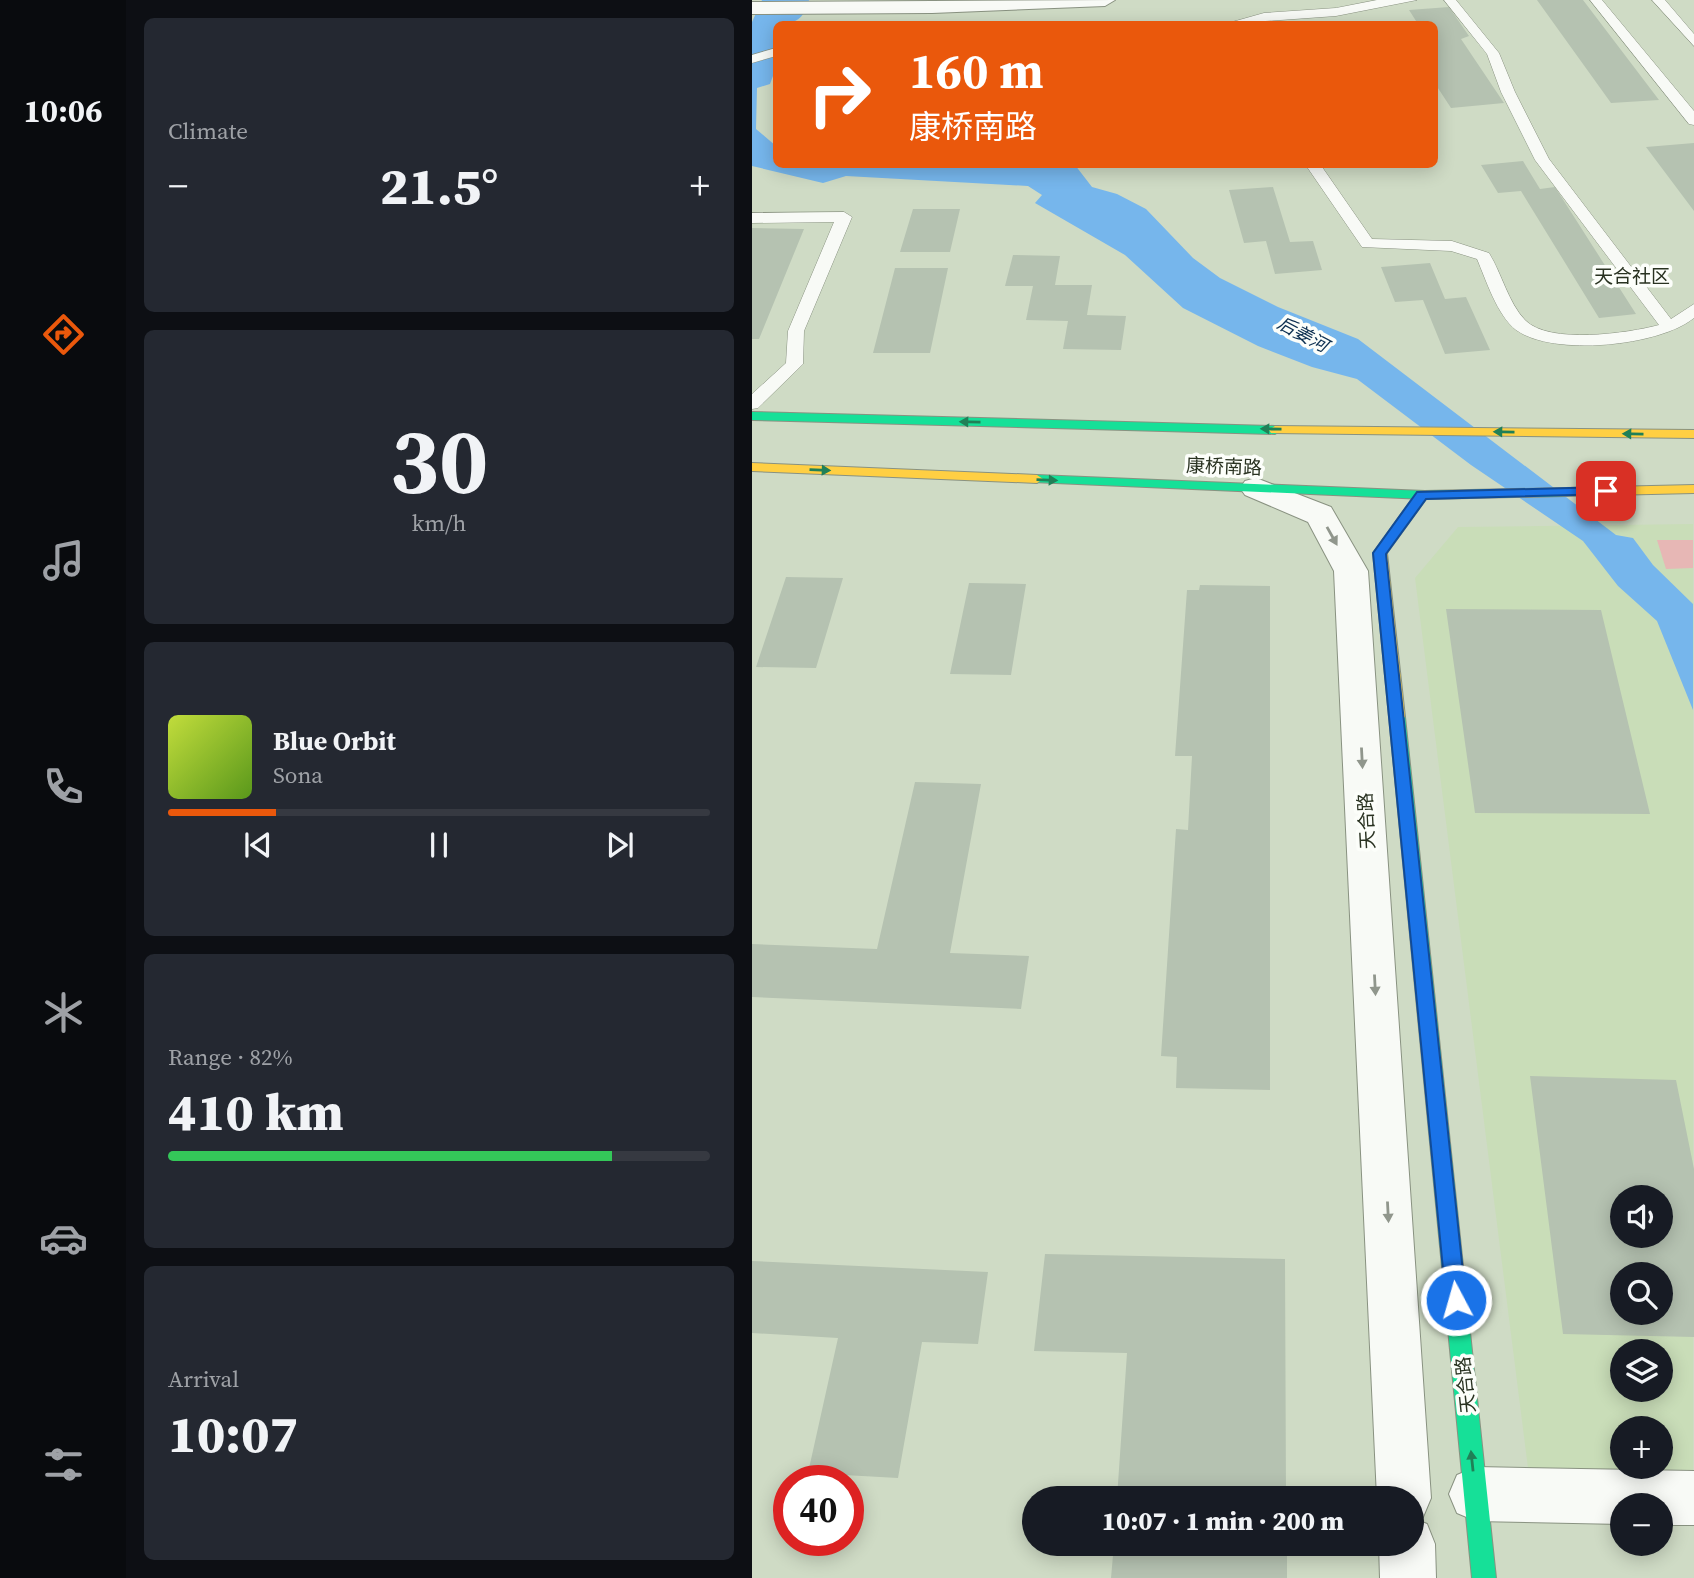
<!DOCTYPE html>
<html lang="en">
<head>
<meta charset="utf-8">
<style>
  :root { --surface:#171b24; --page:#242831; --text:#f1f3f6; --muted:#9ea1a6; --line:#363941; --accent:#ea580c }
  body { margin:0; font-family:"Source Serif 4","Noto Sans SC",serif; background:var(--page); color:var(--text); height:100vh; display:flex; flex-direction:column; font-size:26px; white-space:nowrap }
  * { box-sizing:border-box; margin:0 }
  p { font-size:23px; color:var(--muted) }
  .icon { flex:none; width:38px; height:38px; fill:none; stroke:currentColor; stroke-width:2; stroke-linecap:round; stroke-linejoin:round }
  .map { position:relative; flex:1; overflow:hidden }
  .details { display:flex; flex-direction:column; gap:18px; padding:18px; background:#0d0f14; width:626px }
  .details>* { flex:none }
  .banner { position:absolute; left:21px; top:21px; width:665px; height:147px; border-radius:10px; box-shadow:0 4px 18px #0003; background:#ea580c; color:#fff; overflow:hidden }
  .fabs { position:absolute; left:858px; top:1185px; display:grid; gap:14px }
  .fabs a { display:grid; place-items:center; width:63px; height:63px; border-radius:50%; background:var(--surface); box-shadow:0 4px 18px #0003; font-size:35px }
  .speed { position:absolute; left:21px; top:1465px; display:flex; gap:14px; font-size:35px; font-weight:700; text-align:center }
  .speed>* { display:grid; place-content:center; width:91px; height:91px; border-radius:50%; background:var(--surface); box-shadow:0 4px 18px #0003; line-height:1 }
  .speed .limit { border:10px solid #d22; background:#fff; color:#111 }
  .pin { position:absolute; display:grid; place-items:center; width:60px; height:60px; color:#fff; margin:-30px; border-radius:14px; box-shadow:0 4px 10px #0006 }
  .me { position:absolute; width:77px; margin:-38px; rotate:354deg; stroke-linejoin:round; filter:drop-shadow(0 0 5px #0008) }
  .turn { display:flex; align-items:center; gap:24px; height:147px; padding:0 21px; font-size:32px }
  .turn .icon { width:91px; height:91px; stroke-width:2.5 }
  .turn b { display:block; font-size:49px; line-height:60px }
  .big { font-size:52px; font-weight:800; line-height:1.1 }
  .details .widget { flex:1; display:flex; flex-direction:column; justify-content:center; gap:10px; min-width:0; padding:0 24px; border-radius:10px; background:var(--page) }
  .details .dial { align-items:center; gap:0 }
  .dial b { font-size:91px; line-height:1 }
  .song { display:flex; align-items:center; gap:21px }
  .cover { width:84px; height:84px; border-radius:10px; background:linear-gradient(135deg,hsl(70 70% 55%),hsl(90 70% 35%)) }
  .played { height:7px; border-radius:4px; background:linear-gradient(90deg,var(--accent) 20%,var(--line) 20%) }
  .keys { display:flex; justify-content:space-around; direction:ltr }
  .heat { display:flex; justify-content:space-between; align-items:center; font-size:38px; direction:ltr }
  .charge { height:10px; border-radius:5px; background:linear-gradient(90deg,#34c759 82%,var(--line) 0) }
  .trip { position:absolute; left:270px; top:1486px; width:402px; height:70px; border-radius:35px; background:var(--surface); box-shadow:0 4px 18px #0003; font-weight:800; line-height:70px; text-align:center }
  main { display:flex; flex:1; min-height:0 }
  .dock { display:flex; flex-direction:column; width:126px; justify-content:space-around; align-items:center; background:#090b0e; color:var(--muted) }
  .dock .icon { width:49px; height:49px }
  .dock .current { color:var(--accent) }
  .dock b { font-size:32px; color:var(--text) }
  .map>svg:first-child { display:block }
</style>
</head>
<body>
<main>
<nav class="dock">
<b>10:06</b>
<svg class="icon current" aria-label="directions" viewBox="0 0 24 24"><path d="M12 3l9 9-9 9-9-9zM9 14v-3h6M13 9l2 2-2 2"/></svg>
<svg class="icon" aria-label="music" viewBox="0 0 24 24"><path d="M9 18V5l10-2v13"/><circle cx="6" cy="18" r="3"/><circle cx="16" cy="16" r="3"/></svg>
<svg class="icon" aria-label="phone" viewBox="0 0 24 24"><path d="M5 4h4l2 5-3 2q2 4 5 5l2-3 5 2v4C11 20 4 13 5 4z"/></svg>
<svg class="icon" aria-label="climate" viewBox="0 0 24 24"><path d="M12 3v18M4 7l16 10M4 17L20 7"/></svg>
<svg class="icon" aria-label="car" viewBox="0 0 24 24"><path d="M5 17H2v-5l4-1 3-4h7l3 4 3 1v5h-3M9 17h6M6 11h13"/><circle cx="7" cy="17" r="2"/><circle cx="17" cy="17" r="2"/></svg>
<svg class="icon" aria-label="filters" viewBox="0 0 24 24"><path d="M4 7h16M4 17h16"/><circle cx="9" cy="7" r="2"/><circle cx="15" cy="17" r="2"/></svg>
</nav>
<section class="details">
<div class="widget"><p>Climate</p>
<div class="heat"><a>−</a><b class="big">21.5°</b><a>+</a></div>
</div>
<div class="widget dial"><b>30</b><p>km/h</p></div>
<div class="widget">
<div class="song"><i class="cover"></i><div><b>Blue Orbit</b><p>Sona</p></div></div>
<div class="played"></div>
<div class="keys"><svg class="icon" aria-label="previous" viewBox="0 0 24 24"><path d="M18 5L8 12l10 7zM5 5v14"/></svg><svg class="icon" aria-label="pause" viewBox="0 0 24 24"><path d="M8 5v14M16 5v14"/></svg><svg class="icon" aria-label="next" viewBox="0 0 24 24"><path d="M6 5l10 7-10 7zM19 5v14"/></svg></div>
</div>
<div class="widget"><p>Range · 82%</p><b class="big">410 km</b><div class="charge"></div></div>
<div class="widget"><p>Arrival</p><b class="big">10:07</b></div>
</section>
<div class="map">
<svg width="942" height="1578" viewBox="0 0 942 1578">
  <rect width="100%" height="100%" fill="#cfdbc5"/>
  <path fill="#c9ddb8" fill-rule="evenodd" d="M941,524V1470L776,1468L663,578L706,527ZM870,1197H908V1236H870ZM870,1274H908V1312H870ZM870,1351H908V1390H870ZM870,1428H908V1466H870Z"/>
  <path fill="#e7b7b5" d="M905,540H941V568L914,569Z"/>
  <path fill="#76b6ec" d="M10,0H57C52,19 44,24 24,24V68L18,84L5,88L4,129L24,146V164L323,165L340,187L365,194L394,209L441,258L468,278L526,307L606,339L864,535L881,538L901,565L941,604V710L905,621L866,586L831,541L719,465L605,379L560,367L506,346L431,308L373,255L283,203L290,195L276,186L94,176L71,183L0,166V22Z"/>
  <path fill="#b5c2b1" fill-rule="evenodd" d="M785,0H831L907,100L859,103Z
    M697,7L717,36L709,39L752,103L699,108L682,82V24H666L657,10Z
    M942,143V211L894,147Z
    M771,161L788,189L803,187L884,314L847,318L769,191L746,193L729,165Z
    M521,187L538,242L561,241L570,270L523,274L514,241L492,243L477,190Z
    M161,209H208L198,252H148Z
    M0,228L52,229L7,339H0Z
    M261,255L308,256L303,285H340L335,315L374,316L369,350L311,349L316,321L274,320L281,286H253Z
    M678,263L693,299L714,297L738,350L693,354L671,300L643,302L629,267Z
    M143,268H196L178,353H121Z
    M34,577L91,578L64,668L4,667Z
    M217,583L274,584L259,675L198,674Z
    M448,585L518,586V1090L424,1088L425,1057L409,1056L424,829L436,830L440,756H423L435,590H447Z
    M694,609L849,610L898,814L723,813Z
    M163,782L229,784L198,953L277,956L269,1009L0,997V944L125,949Z
    M778,1076L924,1080L942,1169V1337L811,1334ZM870,1197H908V1236H870ZM870,1274H908V1312H870Z
    M293,1254L533,1259L534,1498H365L375,1353L282,1351Z
    M0,1261L236,1272L226,1344L170,1342L146,1478L56,1473L86,1338L0,1333Z
    M362,1544H535V1578H359Z"/>
  <g fill="none" stroke-linecap="round" stroke-linejoin="round">
    <g stroke="#899281" stroke-width="1">
      <path id="lane" d="M625,0H665L584,16L473,24L512,13L584,8Z
        M692,0H704L747,53L763,92L797,159L919,319L942,304V318C908,346 801,357 764,330C745,315 734,280 725,259L699,251L610,247L553,164H568L620,239L700,241L737,253C750,274 756,302 773,320C797,345 877,333 907,325L783,160L749,92L735,54Z
        M838,0H850L942,111V125L937,124Z
        M900,0H913L942,34V46Z
        M24,48V56L0,63V55Z
        M92,212L100,217L52,331L51,364L6,408L0,409V394L34,363L36,331L82,222L0,223V213Z"/>
    </g>
    <g stroke="#899281" stroke-width="2">
      <path id="street" d="M363,0L353,6L180,13L0,14V2Z
        M504,478L579,507L616,571L679,1498L671,1517L665,1520L675,1524L683,1544L684,1578H628L627,1544H660V1498H625L582,571L556,522L493,495L488,488L493,481Z
        M724,1467L942,1471V1525H908V1505H870V1524L724,1521L705,1513L697,1494L705,1475Z"/>
    </g>
    <g stroke="#899281" stroke-width="2">
      <path id="fast" d="M0,412L523,426L529,430L523,434L0,420Z
        M285,475L673,491L814,488L820,492L814,496L673,499L280,482V476Z
        M645,711L653,717L744,1578H720L637,717Z"/>
    </g>
    <g stroke="#899281" stroke-width="2">
      <path id="slow" d="M523,426L942,430V438L519,433L517,430Z
        M0,463L285,475L291,479L285,483L0,471Z
        M942,485V493L814,496L808,492L814,488Z
        M670,491L677,495L635,553L653,717L645,723L637,717L621,553L665,492Z"/>
    </g>
    <use href="#lane" fill="#f8faf6" fill-rule="evenodd"/>
    <use href="#street" fill="#f8faf6" fill-rule="evenodd"/>
    <use href="#fast" fill="#16e098" fill-rule="evenodd"/>
    <use href="#slow" fill="#ffcf43" fill-rule="evenodd"/>
  </g>
  <defs><path id="oneway-solid" d="M-6-.8H1V-3.2L6.5 0L1 3.2V.8H-6Z" transform="scale(1.75)"/></defs>
  <g fill="#208057">
    <use href="#oneway-solid" transform="translate(218 422) rotate(-179)"/>
    <use href="#oneway-solid" transform="translate(519 429) rotate(-179)"/>
    <use href="#oneway-solid" transform="translate(752 432) rotate(-179)"/>
    <use href="#oneway-solid" transform="translate(881 434) rotate(-179)"/>
    <use href="#oneway-solid" transform="translate(68 470) rotate(2)"/>
    <use href="#oneway-solid" transform="translate(295 480) rotate(2)"/>
    <use href="#oneway-solid" transform="translate(720 1461) rotate(-96)"/>
  </g>
  <g fill="#90968c">
    <use href="#oneway-solid" transform="translate(580 536) rotate(61)"/>
    <use href="#oneway-solid" transform="translate(610 758) rotate(87)"/>
    <use href="#oneway-solid" transform="translate(623 985) rotate(87)"/>
    <use href="#oneway-solid" transform="translate(636 1212) rotate(87)"/>
  </g>
  <path fill="#1a73e8" stroke="#114b97" stroke-width="2" d="M854,487L861,491L859,494L674,499L634,554L714,1300L711,1308L704,1311L697,1308L694,1300L621,553L665,492Z"/>
  <g text-anchor="middle" dominant-baseline="central" stroke-width="7" stroke-linejoin="round" paint-order="stroke">
    <g font-size="18" font-style="italic" fill="#0c2f50" stroke="#fcfefa">
      <text transform="translate(551 334) rotate(28)">后姜河</text>
    </g>
    <g font-size="19" fill="#293221" stroke="#fcfefa">
      <text x="880" y="276">天合社区</text>
    </g>
    <g font-size="19" fill="#293221" stroke="#fcfefa">
      <text transform="translate(472 466) rotate(2)">康桥南路</text>
      <text transform="translate(614 821) rotate(-93)">天合路</text>
      <text transform="translate(713 1385) rotate(-96)">天合路</text>
    </g>
  </g>
</svg>
<div class="fabs">
<a><svg class="icon" aria-label="sound" viewBox="0 0 24 24"><path d="M4 9h4l5-4v14l-5-4H4zM17 9q2 3 0 6"/></svg></a>
<a><svg class="icon" aria-label="search" viewBox="0 0 24 24"><circle cx="10" cy="10" r="6"/><path d="M15 15l6 6"/></svg></a>
<a><svg class="icon" aria-label="layers" viewBox="0 0 24 24"><path d="M12 4l9 5-9 5-9-5zM3 14l9 5 9-5"/></svg></a>
<a>+</a>
<a>−</a>
</div>
<div class="speed"><div class="limit">40</div></div>
<div class="pin" style="left:854px;top:491px;background:#d93025"><svg class="icon" aria-label="arrive" viewBox="0 0 24 24"><path d="M6 21V4h12l-3 4 3 4H6"/></svg></div>
<svg class="me" style="left:704px;top:1300px" viewBox="-20 -20 40 40"><circle r="17" fill="#1a73e8" stroke="#fff" stroke-width="3"/><path d="M0-11L8 9 0 5-8 9z" fill="#fff"/></svg>
<div class="trip">10:07 · 1 min · 200 m</div>
<div class="banner">
<div class="turn"><svg class="icon" aria-label="right" viewBox="0 0 24 24"><path d="M7 20v-9h11M14 6l5 5-5 5"/></svg><div><b>160 m</b>康桥南路</div></div>
</div>
</div>
</main>
</body>
</html>
